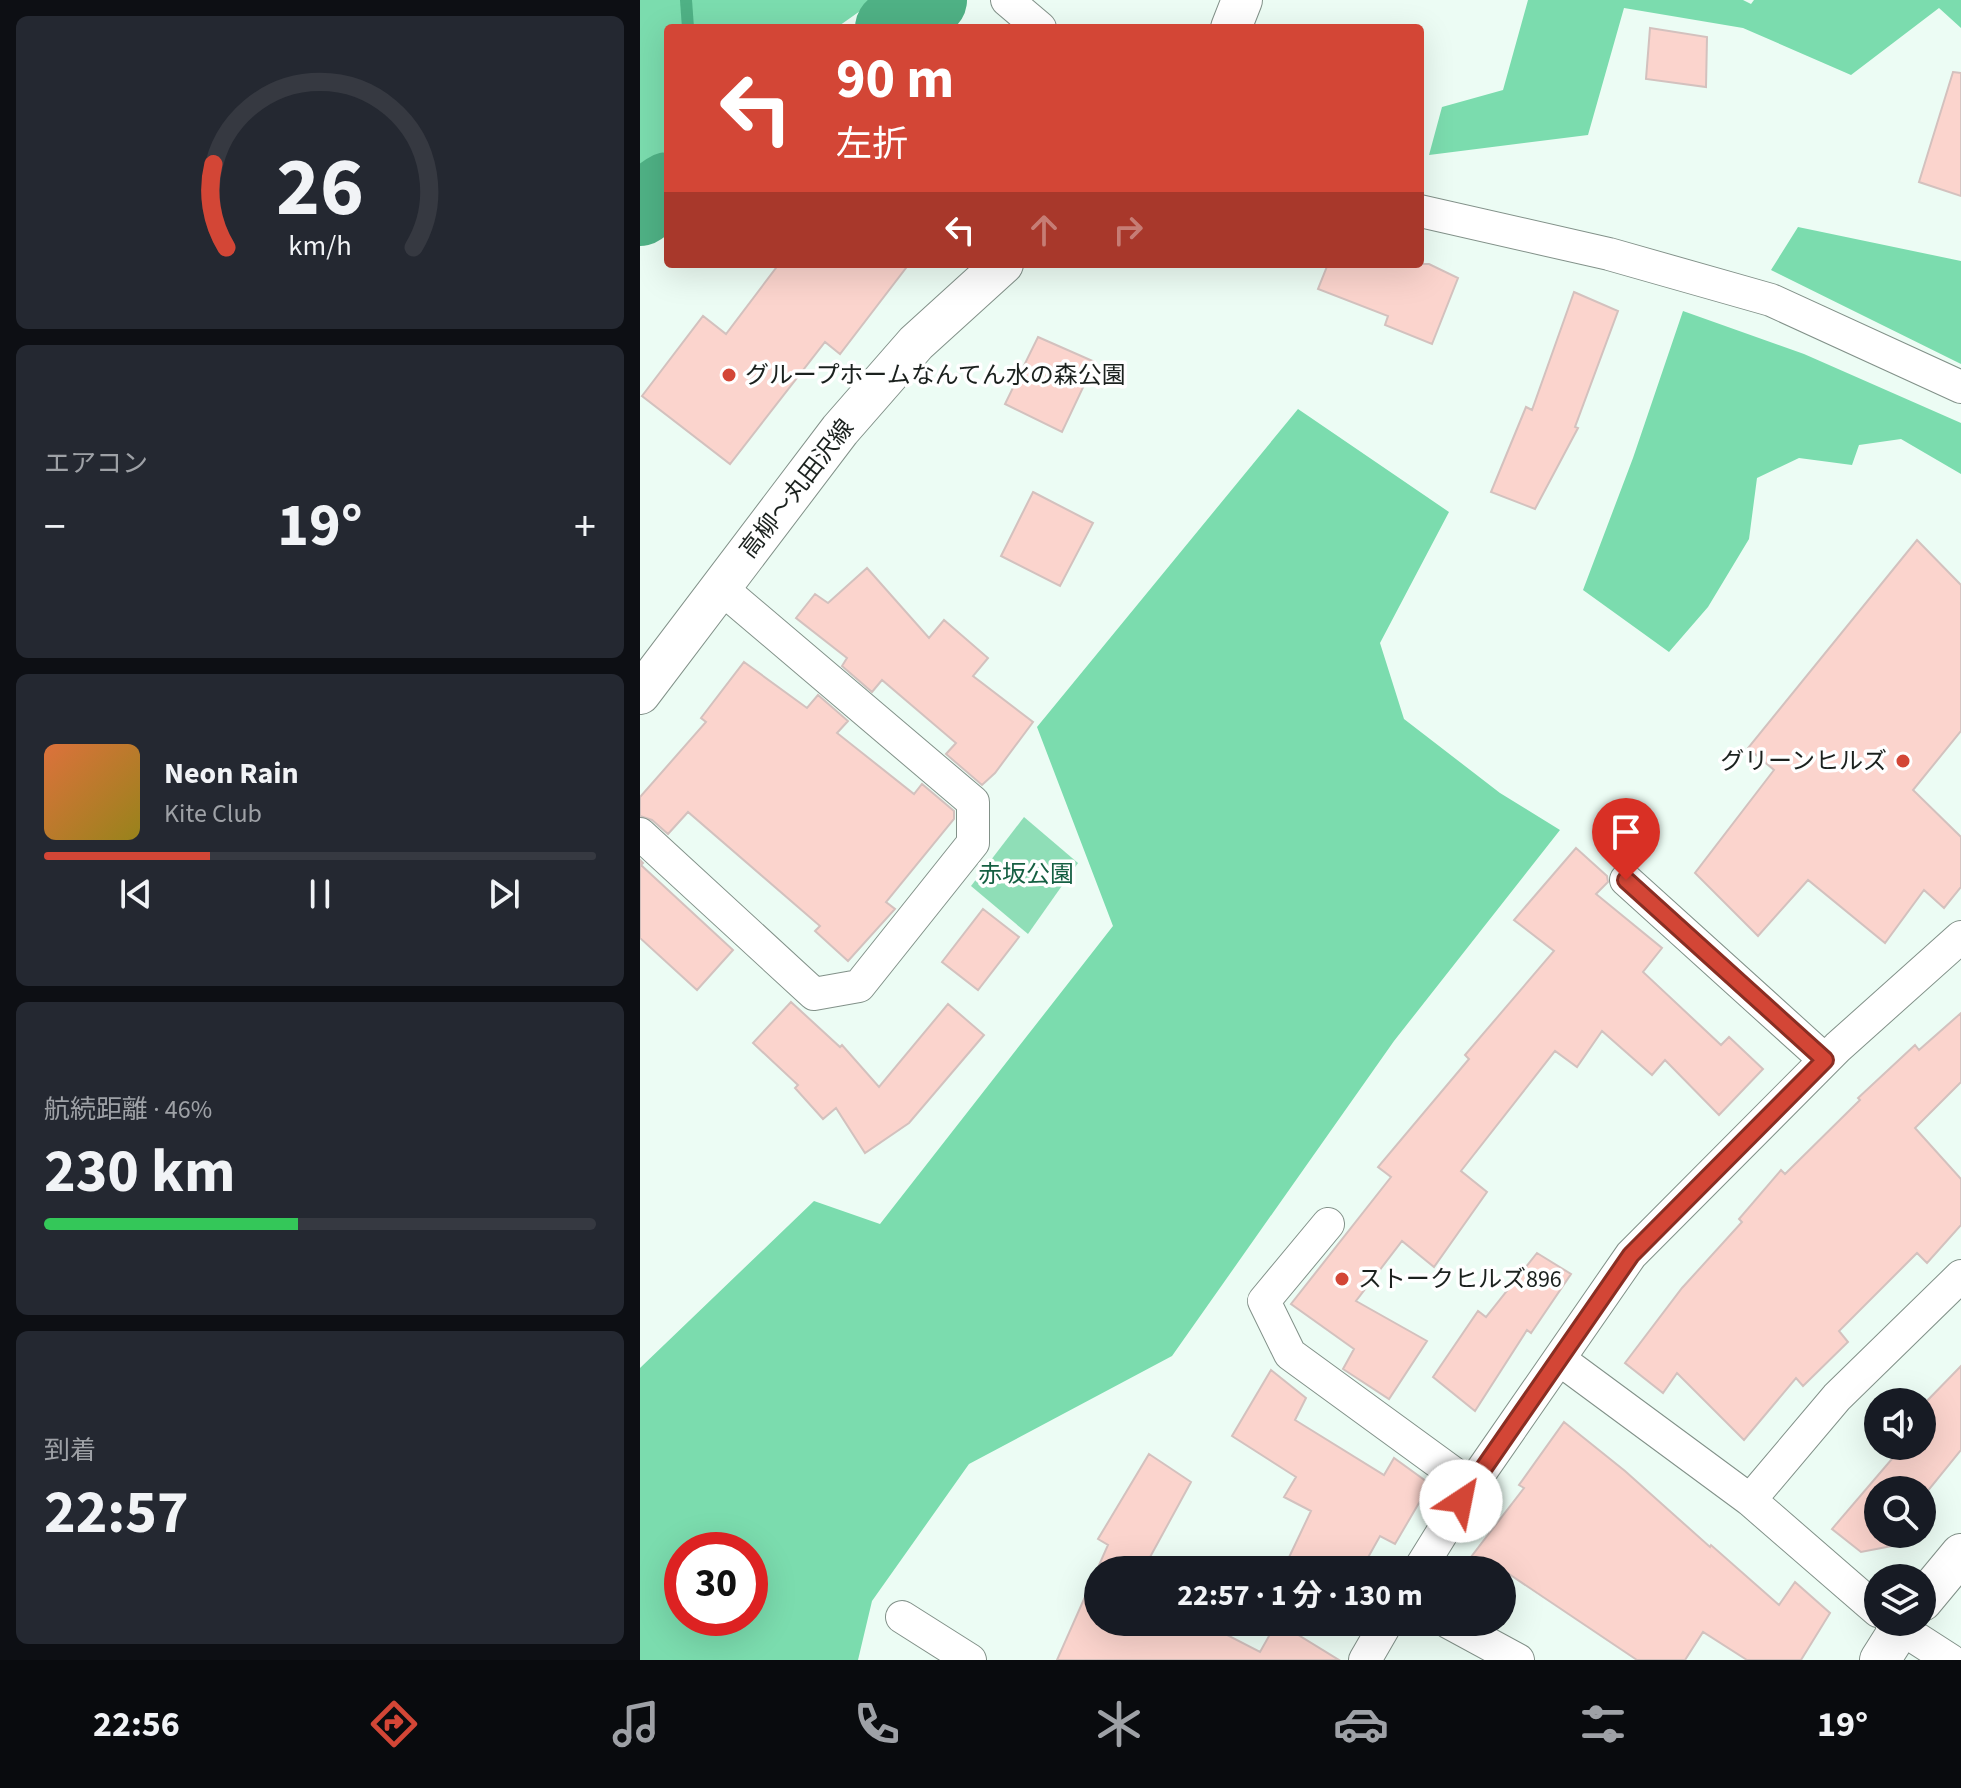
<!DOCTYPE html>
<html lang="ja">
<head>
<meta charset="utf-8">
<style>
  :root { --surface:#171b24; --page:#242831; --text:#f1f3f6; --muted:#9ea1a6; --line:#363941; --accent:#d34636 }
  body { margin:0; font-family:"Source Sans 3","Noto Sans JP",sans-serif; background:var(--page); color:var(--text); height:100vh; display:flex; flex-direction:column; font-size:30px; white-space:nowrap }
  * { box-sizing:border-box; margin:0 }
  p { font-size:26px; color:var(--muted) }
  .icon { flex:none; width:44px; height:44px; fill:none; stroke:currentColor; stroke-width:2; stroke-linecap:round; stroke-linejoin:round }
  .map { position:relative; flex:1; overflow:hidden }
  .panel { display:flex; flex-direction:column; gap:16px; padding:16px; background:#0d0f14; width:640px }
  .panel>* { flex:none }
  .banner { position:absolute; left:24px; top:24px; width:760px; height:244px; border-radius:8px; box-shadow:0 8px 32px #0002; background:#d34636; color:#fff; overflow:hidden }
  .fabs { position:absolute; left:1224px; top:1388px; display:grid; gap:16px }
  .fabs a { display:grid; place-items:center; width:72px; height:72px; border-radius:50%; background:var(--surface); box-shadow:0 8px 32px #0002; font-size:40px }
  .speed { position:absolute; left:24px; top:1532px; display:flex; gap:16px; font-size:40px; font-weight:700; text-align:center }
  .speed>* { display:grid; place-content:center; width:104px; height:104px; border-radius:50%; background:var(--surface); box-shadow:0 8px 32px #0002; line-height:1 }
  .speed .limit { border:12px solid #d22; background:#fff; color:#111 }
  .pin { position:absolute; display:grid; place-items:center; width:68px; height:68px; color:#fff; margin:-82px -34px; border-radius:50% 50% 50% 0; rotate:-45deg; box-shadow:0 0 8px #0007 }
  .pin .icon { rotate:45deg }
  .me { position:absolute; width:88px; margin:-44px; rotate:34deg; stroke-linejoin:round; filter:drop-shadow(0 0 6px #0008) }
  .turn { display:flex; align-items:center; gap:28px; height:168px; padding:0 40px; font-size:36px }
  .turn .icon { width:104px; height:104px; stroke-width:2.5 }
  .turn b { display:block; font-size:56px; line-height:68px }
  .lanes { display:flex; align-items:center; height:76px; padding:0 40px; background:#0003; justify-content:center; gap:40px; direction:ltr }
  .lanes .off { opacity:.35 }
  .big { font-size:60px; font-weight:700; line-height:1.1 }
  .panel .card { flex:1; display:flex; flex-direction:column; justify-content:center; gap:12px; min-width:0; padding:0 28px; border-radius:12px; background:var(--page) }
  .panel .dial { align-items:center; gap:0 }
  .dial svg { height:208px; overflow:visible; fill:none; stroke:var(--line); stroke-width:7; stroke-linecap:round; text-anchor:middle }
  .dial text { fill:var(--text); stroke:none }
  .song { display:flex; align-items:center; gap:24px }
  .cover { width:96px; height:96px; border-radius:12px; background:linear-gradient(135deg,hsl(20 70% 55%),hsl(50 70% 35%)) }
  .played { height:8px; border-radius:4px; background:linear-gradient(90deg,var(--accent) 30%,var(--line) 30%) }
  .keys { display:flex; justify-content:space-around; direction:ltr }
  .heat { display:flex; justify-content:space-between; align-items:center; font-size:44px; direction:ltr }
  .charge { height:12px; border-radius:6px; background:linear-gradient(90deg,#34c759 46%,var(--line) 0) }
  .trip { position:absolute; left:444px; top:1556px; width:432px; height:80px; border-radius:40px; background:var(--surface); box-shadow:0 8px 32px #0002; font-weight:700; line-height:80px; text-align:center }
  .tabs { display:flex; height:128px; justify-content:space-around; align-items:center; background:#090b0e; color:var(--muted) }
  .tabs .icon { width:56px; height:56px }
  .tabs .current { color:var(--accent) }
  .tabs b { font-size:36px; color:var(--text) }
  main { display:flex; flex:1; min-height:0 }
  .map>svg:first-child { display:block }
</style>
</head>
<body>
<main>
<section class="panel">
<div class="card dial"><svg viewBox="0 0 100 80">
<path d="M14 69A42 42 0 1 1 86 69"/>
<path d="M14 69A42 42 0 0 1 9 37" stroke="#d34636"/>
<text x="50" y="56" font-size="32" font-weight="700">26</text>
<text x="50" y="72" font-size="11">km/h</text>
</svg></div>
<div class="card"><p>エアコン</p>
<div class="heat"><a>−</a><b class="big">19°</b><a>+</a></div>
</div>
<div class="card">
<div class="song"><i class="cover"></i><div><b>Neon Rain</b><p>Kite Club</p></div></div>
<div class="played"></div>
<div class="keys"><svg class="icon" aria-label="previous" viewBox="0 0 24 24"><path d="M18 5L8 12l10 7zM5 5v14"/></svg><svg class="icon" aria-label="pause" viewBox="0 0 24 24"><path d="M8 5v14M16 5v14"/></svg><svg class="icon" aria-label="next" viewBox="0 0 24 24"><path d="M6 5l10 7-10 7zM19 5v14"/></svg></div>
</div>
<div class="card"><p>航続距離 · 46%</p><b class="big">230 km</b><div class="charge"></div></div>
<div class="card"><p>到着</p><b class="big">22:57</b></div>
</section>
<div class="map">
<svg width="1321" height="1660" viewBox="0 0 1321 1660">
  <rect width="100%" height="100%" fill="#ecfcf4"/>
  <path fill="#8fdeb7" d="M384,817L438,863L388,934L331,886Z"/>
  <path fill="#7bdcae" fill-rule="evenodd" d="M0,0H229L230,4L196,28H28V149L0,170Z
    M888,0H1103L1111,4L1114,0H1321V28L1299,8L1211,75L1103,28L984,8L948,135L789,155L802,107L863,90Z
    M1158,227L1321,261V364L1131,270Z
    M1043,311L1164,354L1321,423V474L1261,439L1219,445L1212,465L1159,458L1117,478L1109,539L1068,607L1029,652L943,590L993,458Z
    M658,409L809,512L740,643L764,719L860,793L920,830L754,1041L532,1356L329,1464L232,1601L218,1660H0V1368L174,1201L240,1224L473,926L397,727ZM110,1550V1618H42V1550Z"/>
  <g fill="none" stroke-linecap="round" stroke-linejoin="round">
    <path stroke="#4fb185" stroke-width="12" d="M46,0L48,28"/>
    <path stroke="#4fb185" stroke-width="74" d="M252,28L290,0
      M0,209L28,189"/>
  </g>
  <path fill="#fbd4cd" stroke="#d3c1be" stroke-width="2" d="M1010,28L1067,37L1066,87L1006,79Z
    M1313,72L1321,73V196L1279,182Z
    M139,264H269L200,354L185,342L90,464L2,396L63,316L86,334Z
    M688,264H789L818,278L792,344L745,325L748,316L678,289Z
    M934,292L978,311L935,427L938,428L895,509L851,492L886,407L892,410Z
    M398,337L455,362L422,432L365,404Z
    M393,492L453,523L420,586L361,556Z
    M1277,540L1321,585V731L1273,790L1321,837V887L1304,908L1284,890L1245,943L1168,880L1118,936L1055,873L1134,770L1108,748Z
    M227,568L289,638L304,620L348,658L333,676L393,722L355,773L342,785L306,754L316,743L242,680L232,692L202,666L207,658L156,618L175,594L188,603Z
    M104,662L167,708L178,695L208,721L197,733L274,794L282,784L314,811V819L246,902L255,909L208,961L175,931L180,926L48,812L28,834L12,820L0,816V797L66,722L61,718Z
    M936,848L967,876L968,882L956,894L1022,948L1003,972L1081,1045L1089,1037L1123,1069L1079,1115L1025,1060L1012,1075L962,1031L937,1067L915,1051L821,1171L847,1192L794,1267L762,1241L716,1301L787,1341L749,1399L703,1369L714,1349L651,1304L751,1177L738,1167L829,1059L825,1055L914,951L874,920Z
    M0,860L3,863L1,865L93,950L57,990L0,938Z
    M343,909L379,937L338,990L302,962Z
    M151,1002L200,1047L202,1045L239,1087L308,1004L344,1035L269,1123L225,1153L196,1108L183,1119L155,1088L158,1085L113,1043Z
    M1321,1013V1082L1275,1128L1321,1179V1225L1287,1263L1277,1253L1199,1331L1208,1342L1163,1386L1156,1378L1104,1440L1037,1373L1023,1393L985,1363L1042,1288L1102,1222L1099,1219L1141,1170L1145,1174L1220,1100L1218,1098L1275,1045L1279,1050Z
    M897,1253L931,1274L891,1333L887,1330L835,1411L793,1377L838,1311L846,1317Z
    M1321,1366V1450L1286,1493L1288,1506L1282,1514V1490H1238V1534H1268L1262,1544L1221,1552L1192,1529L1263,1446H1282V1406Z
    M631,1370L666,1398L655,1420L744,1475L754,1458L790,1484L755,1544L740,1536L721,1570H643L671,1511L644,1497L656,1477L592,1436Z
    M924,1422L985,1471L1070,1547L1071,1545L1139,1605L1155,1582L1190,1613L1161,1660H1107L1063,1632L1045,1660H997L863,1570H821L884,1488L879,1485Z
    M509,1454L551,1482L503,1570H458V1622H562L620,1652L637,1622L699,1660H417L468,1545L458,1539Z"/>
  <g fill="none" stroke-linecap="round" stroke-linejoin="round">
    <g stroke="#829189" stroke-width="34">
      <path id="minor" d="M367,0L400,28
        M780,211L969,254L1131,300L1321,387
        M0,834L174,994L219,986L333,843V802L81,588
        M986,880L1185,1060
        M688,1224L624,1301L650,1354L831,1486
        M919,1359L1110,1500L1238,1611
        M1110,1500L1197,1397L1321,1276
        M779,1570L831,1486L991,1255L1198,1047L1321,937
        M262,1617L330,1660
        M808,1622L878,1660
        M1251,1622L1310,1660
        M725,1660L747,1622"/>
    </g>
    <g stroke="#829189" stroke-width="42">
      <path id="tertiary" d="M591,28L602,0
        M0,694L200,430L276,343L363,264
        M1282,1601L1321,1554
        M1240,1660L1264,1622"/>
    </g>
    <use href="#minor" stroke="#fff" stroke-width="32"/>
    <use href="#tertiary" stroke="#fff" stroke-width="40"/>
  </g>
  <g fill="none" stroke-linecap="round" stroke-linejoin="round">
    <g stroke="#892e23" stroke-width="20">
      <path id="route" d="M821,1501L991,1255L1185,1060L986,880"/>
    </g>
    <use href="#route" stroke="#d34636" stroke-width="14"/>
  </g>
  <g fill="#d34636" stroke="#fff" stroke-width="3">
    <circle cx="89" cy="375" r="8"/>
    <circle cx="1263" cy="761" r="8"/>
    <circle cx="702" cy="1279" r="8"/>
  </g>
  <g text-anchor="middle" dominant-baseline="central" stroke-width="7" stroke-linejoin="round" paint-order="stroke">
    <g font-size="24" fill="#1b211e" stroke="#fff" text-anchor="start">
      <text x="105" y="375">グループホームなんてん水の森公園</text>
      <text x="1247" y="761" text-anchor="end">グリーンヒルズ</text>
      <text x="718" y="1279">ストークヒルズ896</text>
    </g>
    <g font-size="24" fill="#1b211e" stroke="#fff">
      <text transform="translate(157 489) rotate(-52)">高柳～丸田沢線</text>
    </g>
    <g font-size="24" fill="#155f42" stroke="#fff">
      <text x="386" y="874">赤坂公園</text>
    </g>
  </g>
</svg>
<div class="fabs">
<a><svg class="icon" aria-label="sound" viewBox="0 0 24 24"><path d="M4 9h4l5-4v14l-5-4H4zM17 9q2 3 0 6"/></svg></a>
<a><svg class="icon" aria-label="search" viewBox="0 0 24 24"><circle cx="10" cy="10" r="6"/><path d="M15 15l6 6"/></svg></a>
<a><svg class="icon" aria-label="layers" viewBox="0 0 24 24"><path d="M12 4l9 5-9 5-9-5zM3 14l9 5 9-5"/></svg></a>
</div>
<div class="speed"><div class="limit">30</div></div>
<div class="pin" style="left:986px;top:880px;background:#d93025"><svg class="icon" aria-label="arrive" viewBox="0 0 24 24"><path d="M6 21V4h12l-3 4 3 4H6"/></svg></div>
<svg class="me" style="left:821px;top:1501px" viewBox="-20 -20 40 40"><circle r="19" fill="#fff"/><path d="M0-13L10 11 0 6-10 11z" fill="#d34636"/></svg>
<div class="trip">22:57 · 1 分 · 130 m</div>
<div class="banner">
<div class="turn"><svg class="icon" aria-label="left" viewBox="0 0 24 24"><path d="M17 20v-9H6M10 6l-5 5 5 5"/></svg><div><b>90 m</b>左折</div></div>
<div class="lanes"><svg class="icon" aria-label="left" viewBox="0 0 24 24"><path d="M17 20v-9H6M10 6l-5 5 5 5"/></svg><svg class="icon off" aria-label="ahead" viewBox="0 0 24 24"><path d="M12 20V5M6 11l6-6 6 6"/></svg><svg class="icon off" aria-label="right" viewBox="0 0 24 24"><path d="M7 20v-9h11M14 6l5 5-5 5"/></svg></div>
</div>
</div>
</main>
<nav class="tabs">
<b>22:56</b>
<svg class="icon current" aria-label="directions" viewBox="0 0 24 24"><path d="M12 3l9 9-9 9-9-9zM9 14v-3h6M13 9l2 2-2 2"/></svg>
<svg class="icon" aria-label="music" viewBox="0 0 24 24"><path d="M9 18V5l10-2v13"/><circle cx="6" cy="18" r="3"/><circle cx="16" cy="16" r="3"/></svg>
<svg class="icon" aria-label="phone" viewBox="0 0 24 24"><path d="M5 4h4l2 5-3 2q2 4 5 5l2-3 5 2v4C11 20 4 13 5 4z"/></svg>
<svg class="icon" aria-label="climate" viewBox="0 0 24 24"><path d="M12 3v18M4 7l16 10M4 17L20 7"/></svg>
<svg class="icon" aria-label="car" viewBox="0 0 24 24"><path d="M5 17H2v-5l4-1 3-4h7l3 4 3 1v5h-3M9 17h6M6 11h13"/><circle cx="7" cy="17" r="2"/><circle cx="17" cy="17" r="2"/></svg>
<svg class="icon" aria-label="filters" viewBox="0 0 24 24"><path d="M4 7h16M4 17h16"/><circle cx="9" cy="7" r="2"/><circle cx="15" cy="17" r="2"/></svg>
<b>19°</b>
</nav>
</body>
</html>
